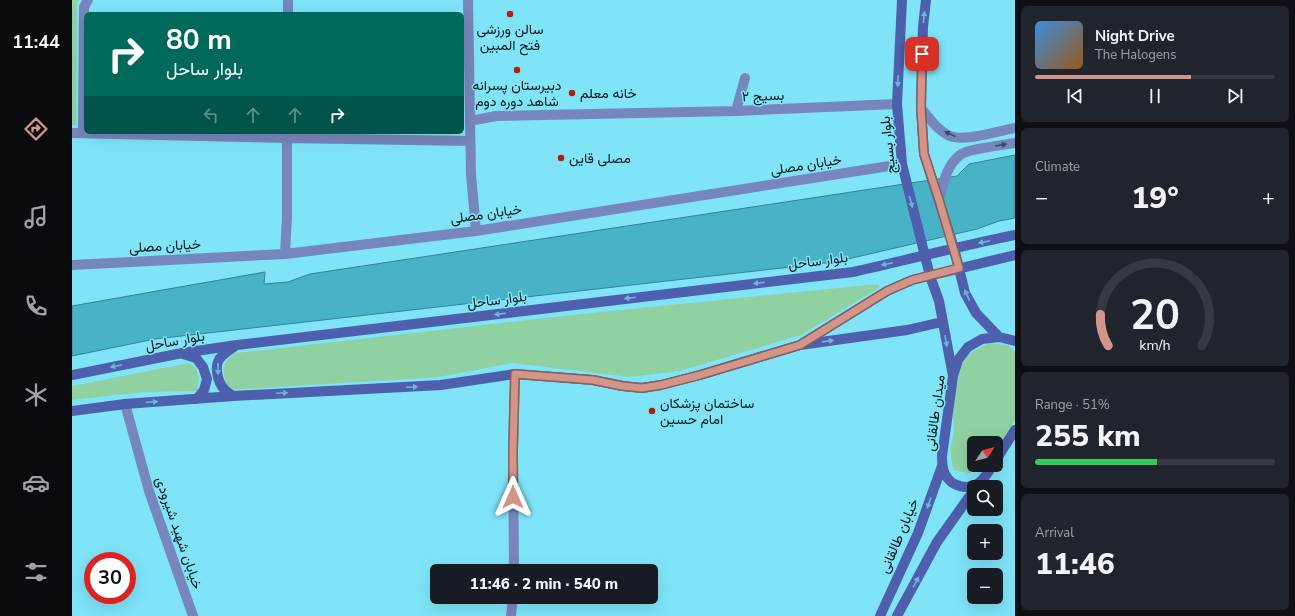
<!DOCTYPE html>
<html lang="en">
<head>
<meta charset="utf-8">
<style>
  :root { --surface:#171b24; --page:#20242c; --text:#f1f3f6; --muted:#9ea1a6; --line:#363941; --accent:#d3948a }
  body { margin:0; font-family:"Nunito Sans",Vazirmatn,sans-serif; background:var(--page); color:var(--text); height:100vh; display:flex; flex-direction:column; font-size:15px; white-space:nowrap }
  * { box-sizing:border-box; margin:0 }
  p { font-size:13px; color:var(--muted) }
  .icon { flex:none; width:22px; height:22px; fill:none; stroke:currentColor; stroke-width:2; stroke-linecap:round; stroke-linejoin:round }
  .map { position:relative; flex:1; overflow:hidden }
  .details { display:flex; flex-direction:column; gap:6px; padding:6px; background:#0d0f14; width:280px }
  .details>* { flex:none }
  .top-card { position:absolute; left:12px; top:12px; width:380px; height:122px; border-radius:6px; box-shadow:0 4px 16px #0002; background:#00695c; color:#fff; overflow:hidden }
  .needle { width:26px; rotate:55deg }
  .controls { position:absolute; left:895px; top:436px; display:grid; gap:8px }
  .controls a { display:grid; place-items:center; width:36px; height:36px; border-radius:6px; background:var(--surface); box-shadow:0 4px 16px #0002; font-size:20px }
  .speed { position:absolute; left:12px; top:552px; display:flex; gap:8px; font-size:20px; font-weight:700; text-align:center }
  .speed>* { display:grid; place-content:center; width:52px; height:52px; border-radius:50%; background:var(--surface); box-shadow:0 4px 16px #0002; line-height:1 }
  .speed .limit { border:6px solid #d22; background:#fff; color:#111 }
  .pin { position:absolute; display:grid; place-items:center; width:34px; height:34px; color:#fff; margin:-17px; border-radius:8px; box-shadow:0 2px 6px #0006 }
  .me { position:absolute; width:44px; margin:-22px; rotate:0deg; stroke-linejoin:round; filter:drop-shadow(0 0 3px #0008) }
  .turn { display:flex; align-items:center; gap:14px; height:84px; padding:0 16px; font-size:18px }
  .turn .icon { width:52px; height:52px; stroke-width:2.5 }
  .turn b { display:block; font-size:28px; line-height:34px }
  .lanes { display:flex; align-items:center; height:38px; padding:0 16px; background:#0003; justify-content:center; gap:20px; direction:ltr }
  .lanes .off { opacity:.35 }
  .big { font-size:30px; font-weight:800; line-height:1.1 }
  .details .widget { flex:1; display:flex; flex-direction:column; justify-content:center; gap:6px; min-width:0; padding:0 14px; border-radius:6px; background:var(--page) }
  .details .dial { align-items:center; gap:0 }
  .dial svg { height:104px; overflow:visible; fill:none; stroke:var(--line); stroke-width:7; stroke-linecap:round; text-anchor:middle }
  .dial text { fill:var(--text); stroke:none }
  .song { display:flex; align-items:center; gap:12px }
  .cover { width:48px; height:48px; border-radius:6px; background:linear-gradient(135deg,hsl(210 70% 55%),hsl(30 70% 35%)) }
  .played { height:4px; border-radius:2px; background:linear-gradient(90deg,var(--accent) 65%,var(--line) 65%) }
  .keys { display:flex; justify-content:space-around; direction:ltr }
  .heat { display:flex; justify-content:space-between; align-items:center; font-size:22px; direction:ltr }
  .charge { height:6px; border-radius:3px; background:linear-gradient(90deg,#34c759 51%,var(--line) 0) }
  .trip { position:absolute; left:358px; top:564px; width:228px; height:40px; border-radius:6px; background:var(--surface); box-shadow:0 4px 16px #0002; font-weight:800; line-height:40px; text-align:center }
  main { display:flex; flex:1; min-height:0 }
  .tabs { display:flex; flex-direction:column; width:72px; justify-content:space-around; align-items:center; background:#090b0e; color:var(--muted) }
  .tabs .icon { width:28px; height:28px }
  .tabs .current { color:var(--accent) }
  .tabs b { font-size:18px; color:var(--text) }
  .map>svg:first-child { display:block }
</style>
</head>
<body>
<main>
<nav class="tabs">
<b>11:44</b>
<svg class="icon current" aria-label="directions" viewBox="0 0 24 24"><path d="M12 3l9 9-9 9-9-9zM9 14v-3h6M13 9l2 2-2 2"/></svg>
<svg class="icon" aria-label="music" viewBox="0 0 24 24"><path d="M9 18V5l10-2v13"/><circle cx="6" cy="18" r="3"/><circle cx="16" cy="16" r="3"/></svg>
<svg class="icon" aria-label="phone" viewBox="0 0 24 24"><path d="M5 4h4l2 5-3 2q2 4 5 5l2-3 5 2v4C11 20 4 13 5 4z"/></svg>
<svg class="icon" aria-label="climate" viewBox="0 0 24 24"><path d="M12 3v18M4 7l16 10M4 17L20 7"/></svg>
<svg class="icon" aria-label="car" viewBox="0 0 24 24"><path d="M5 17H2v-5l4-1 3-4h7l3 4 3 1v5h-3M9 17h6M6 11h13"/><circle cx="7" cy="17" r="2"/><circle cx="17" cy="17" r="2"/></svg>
<svg class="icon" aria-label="filters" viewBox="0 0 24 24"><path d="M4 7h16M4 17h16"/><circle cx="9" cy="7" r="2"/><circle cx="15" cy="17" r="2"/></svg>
</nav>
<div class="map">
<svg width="943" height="616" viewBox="0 0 943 616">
  <rect width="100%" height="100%" fill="#7fe4f8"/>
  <path fill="#90d1a1" d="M0,0H7L5,3L4,125H0Z
    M806,284L808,287L729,335L608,371L558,377L440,363L367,377L159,390C152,382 148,368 156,359C158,356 161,355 164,353L509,314Z
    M917,343L935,345L943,351V420L931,442L924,449V443H902V465H907L898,473L881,470L878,450L882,431L881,413L884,389L890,364L900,352Z
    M116,363L124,368L127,378L125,391L72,392L0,400V386Z"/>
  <path fill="#48b3c7" stroke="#338493" d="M943,155V218L927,221L905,229L763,262L83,339L0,356V306L193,272L192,284L216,282L238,274L885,176L897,164Z"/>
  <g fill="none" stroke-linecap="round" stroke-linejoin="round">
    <path stroke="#7786bc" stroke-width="10" d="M396,0L399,174L404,231
      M216,14V0
      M849,108C857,118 866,131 878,136C892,142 927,131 943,128
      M664,111L673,78
      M398,121L424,116L664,111L825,104
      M0,133L215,138L398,141
      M11,133L12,7L16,0
      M867,200C871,184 874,166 888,155C895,149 931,145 943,143
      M213,254L215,217V132
      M0,265L213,254L404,231L830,164
      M53,404L77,491L121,616
      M442,571L441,450L443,374
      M439,616L441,597"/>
    <path stroke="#4d5fad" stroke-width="10" d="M830,0L825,104L830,164L858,276L867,301L881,376
      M854,0L851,27L849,108L852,154L882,248L893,293L904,313L927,337
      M731,343L815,291L840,280L943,255
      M111,354L124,358L131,367L135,379L132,390L125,399
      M0,375L110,353L165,345L781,272C835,260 889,246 943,235
      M161,396C158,394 155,392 153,390C145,382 141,364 150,356C154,352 159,349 163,346
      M0,411L53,404L161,396L369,385L443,374L521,380L551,386L570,388L589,385L628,375L728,345L835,330L870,322
      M924,460L943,430
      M921,465C917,471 913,478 908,482C897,491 879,487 873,474C870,468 870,463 870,456L881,376L886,360L896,347L910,339L927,337L943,341
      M808,616L846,533L870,466
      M825,616L865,542L902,490"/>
  </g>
  <defs><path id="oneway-solid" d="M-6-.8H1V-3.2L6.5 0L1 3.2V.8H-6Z"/></defs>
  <g fill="#6eb5de">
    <use href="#oneway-solid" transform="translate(852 17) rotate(-84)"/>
    <use href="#oneway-solid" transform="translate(826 81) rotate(93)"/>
    <use href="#oneway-solid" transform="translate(839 202) rotate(76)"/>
    <use href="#oneway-solid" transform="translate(912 242) rotate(169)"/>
    <use href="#oneway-solid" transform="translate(815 264) rotate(168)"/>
    <use href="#oneway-solid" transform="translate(687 283) rotate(173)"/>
    <use href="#oneway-solid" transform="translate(895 295) rotate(-115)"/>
    <use href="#oneway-solid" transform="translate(558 298) rotate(173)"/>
    <use href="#oneway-solid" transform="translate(428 314) rotate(173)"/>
    <use href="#oneway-solid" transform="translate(756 341) rotate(-8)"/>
    <use href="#oneway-solid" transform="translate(874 341) rotate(79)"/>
    <use href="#oneway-solid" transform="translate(44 366) rotate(169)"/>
    <use href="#oneway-solid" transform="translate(146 369) rotate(90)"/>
    <use href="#oneway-solid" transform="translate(340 387) rotate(-3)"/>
    <use href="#oneway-solid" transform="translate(210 393) rotate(-3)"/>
    <use href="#oneway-solid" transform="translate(80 402) rotate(-4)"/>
    <use href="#oneway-solid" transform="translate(857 503) rotate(110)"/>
    <use href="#oneway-solid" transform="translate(844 582) rotate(-62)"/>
  </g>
  <g fill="#364863">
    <use href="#oneway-solid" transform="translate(878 134) rotate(-156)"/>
    <use href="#oneway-solid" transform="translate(929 145) rotate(-10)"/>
  </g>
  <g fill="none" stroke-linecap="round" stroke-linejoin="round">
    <g stroke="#89605a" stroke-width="10">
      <path id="route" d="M441,497V450L443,374L521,380L550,386L570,388L589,385L628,375L728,345L815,291L840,280L887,268L867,200L852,154L849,108L850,54"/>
    </g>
    <use href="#route" stroke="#d3948a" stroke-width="7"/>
  </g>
  <g fill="#ae2007" stroke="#7fe4f8" stroke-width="1.5">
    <circle cx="438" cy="14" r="4"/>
    <circle cx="445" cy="70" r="4"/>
    <circle cx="500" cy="93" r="4"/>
    <circle cx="489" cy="158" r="4"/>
    <circle cx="580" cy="411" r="4"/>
  </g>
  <g text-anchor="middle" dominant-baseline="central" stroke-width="3" stroke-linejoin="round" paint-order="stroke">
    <g font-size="14" fill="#01161a" stroke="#7fe4f8" text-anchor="start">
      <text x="438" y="29" text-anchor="middle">سالن ورزشی<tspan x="438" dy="16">فتح المبین</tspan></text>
      <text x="445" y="85" text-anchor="middle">دبیرستان پسرانه<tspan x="445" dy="16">شاهد دوره دوم</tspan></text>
      <text x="508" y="93">خانه معلم</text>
      <text x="497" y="158">مصلی قاین</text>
      <text x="588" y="403">ساختمان پزشکان<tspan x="588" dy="16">امام حسین</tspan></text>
    </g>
    <g font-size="14" fill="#01161a" stroke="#7fe4f8">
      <text transform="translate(691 96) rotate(-2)">بسیج ۲</text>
      <text transform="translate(816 145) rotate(-96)">بلوار بسیج</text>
      <text transform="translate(734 165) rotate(-9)">خیابان مصلی</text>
      <text transform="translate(414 214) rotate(-8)">خیابان مصلی</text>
      <text transform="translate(93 246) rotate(-3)">خیابان مصلی</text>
      <text transform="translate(746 261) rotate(-7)">بلوار ساحل</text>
      <text transform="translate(425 300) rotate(-7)">بلوار ساحل</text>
      <text transform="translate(103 341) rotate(-10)">بلوار ساحل</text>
      <text transform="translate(863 413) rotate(-82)">میدان طالقانی</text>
      <text transform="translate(107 533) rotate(71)">خیابان شهید شیرودی</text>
      <text transform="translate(827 536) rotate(-67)">خیابان طالقانی</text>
    </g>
  </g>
</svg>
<div class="controls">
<a><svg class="needle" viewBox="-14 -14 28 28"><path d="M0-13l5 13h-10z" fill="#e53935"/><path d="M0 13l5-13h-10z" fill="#9ea1a6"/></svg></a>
<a><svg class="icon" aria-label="search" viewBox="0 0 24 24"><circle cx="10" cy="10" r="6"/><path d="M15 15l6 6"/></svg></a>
<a>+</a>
<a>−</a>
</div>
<div class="speed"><div class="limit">30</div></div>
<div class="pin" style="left:850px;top:54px;background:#d93025"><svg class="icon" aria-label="arrive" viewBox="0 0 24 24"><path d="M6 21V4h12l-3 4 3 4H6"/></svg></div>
<svg class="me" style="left:441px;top:497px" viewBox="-20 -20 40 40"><path d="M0-17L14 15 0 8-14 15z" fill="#d3948a" stroke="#fff" stroke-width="4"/></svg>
<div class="trip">11:46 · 2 min · 540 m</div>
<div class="top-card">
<div class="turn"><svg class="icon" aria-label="right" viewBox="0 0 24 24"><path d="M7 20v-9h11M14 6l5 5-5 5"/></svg><div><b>80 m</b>بلوار ساحل</div></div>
<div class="lanes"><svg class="icon off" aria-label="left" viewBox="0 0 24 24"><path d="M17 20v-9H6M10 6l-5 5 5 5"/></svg><svg class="icon off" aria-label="ahead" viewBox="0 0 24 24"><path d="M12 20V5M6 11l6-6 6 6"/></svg><svg class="icon off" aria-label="ahead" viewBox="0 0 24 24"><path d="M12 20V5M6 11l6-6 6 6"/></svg><svg class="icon" aria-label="right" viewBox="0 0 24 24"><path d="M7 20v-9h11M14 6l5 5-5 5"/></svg></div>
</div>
</div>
<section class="details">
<div class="widget">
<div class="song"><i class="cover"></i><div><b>Night Drive</b><p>The Halogens</p></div></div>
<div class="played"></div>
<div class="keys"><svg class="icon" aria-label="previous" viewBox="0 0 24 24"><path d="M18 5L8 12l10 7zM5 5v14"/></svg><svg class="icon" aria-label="pause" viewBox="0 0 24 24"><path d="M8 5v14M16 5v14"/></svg><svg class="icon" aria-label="next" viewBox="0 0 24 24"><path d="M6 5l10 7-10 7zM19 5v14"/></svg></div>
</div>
<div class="widget"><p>Climate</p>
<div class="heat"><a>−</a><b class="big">19°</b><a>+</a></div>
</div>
<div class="widget dial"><svg viewBox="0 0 100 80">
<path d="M14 69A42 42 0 1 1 86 69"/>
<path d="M14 69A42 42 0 0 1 8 45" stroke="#d3948a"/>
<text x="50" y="56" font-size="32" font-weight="700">20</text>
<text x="50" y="72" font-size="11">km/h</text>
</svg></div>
<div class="widget"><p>Range · 51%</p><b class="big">255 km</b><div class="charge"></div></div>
<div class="widget"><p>Arrival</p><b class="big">11:46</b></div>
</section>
</main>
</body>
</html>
